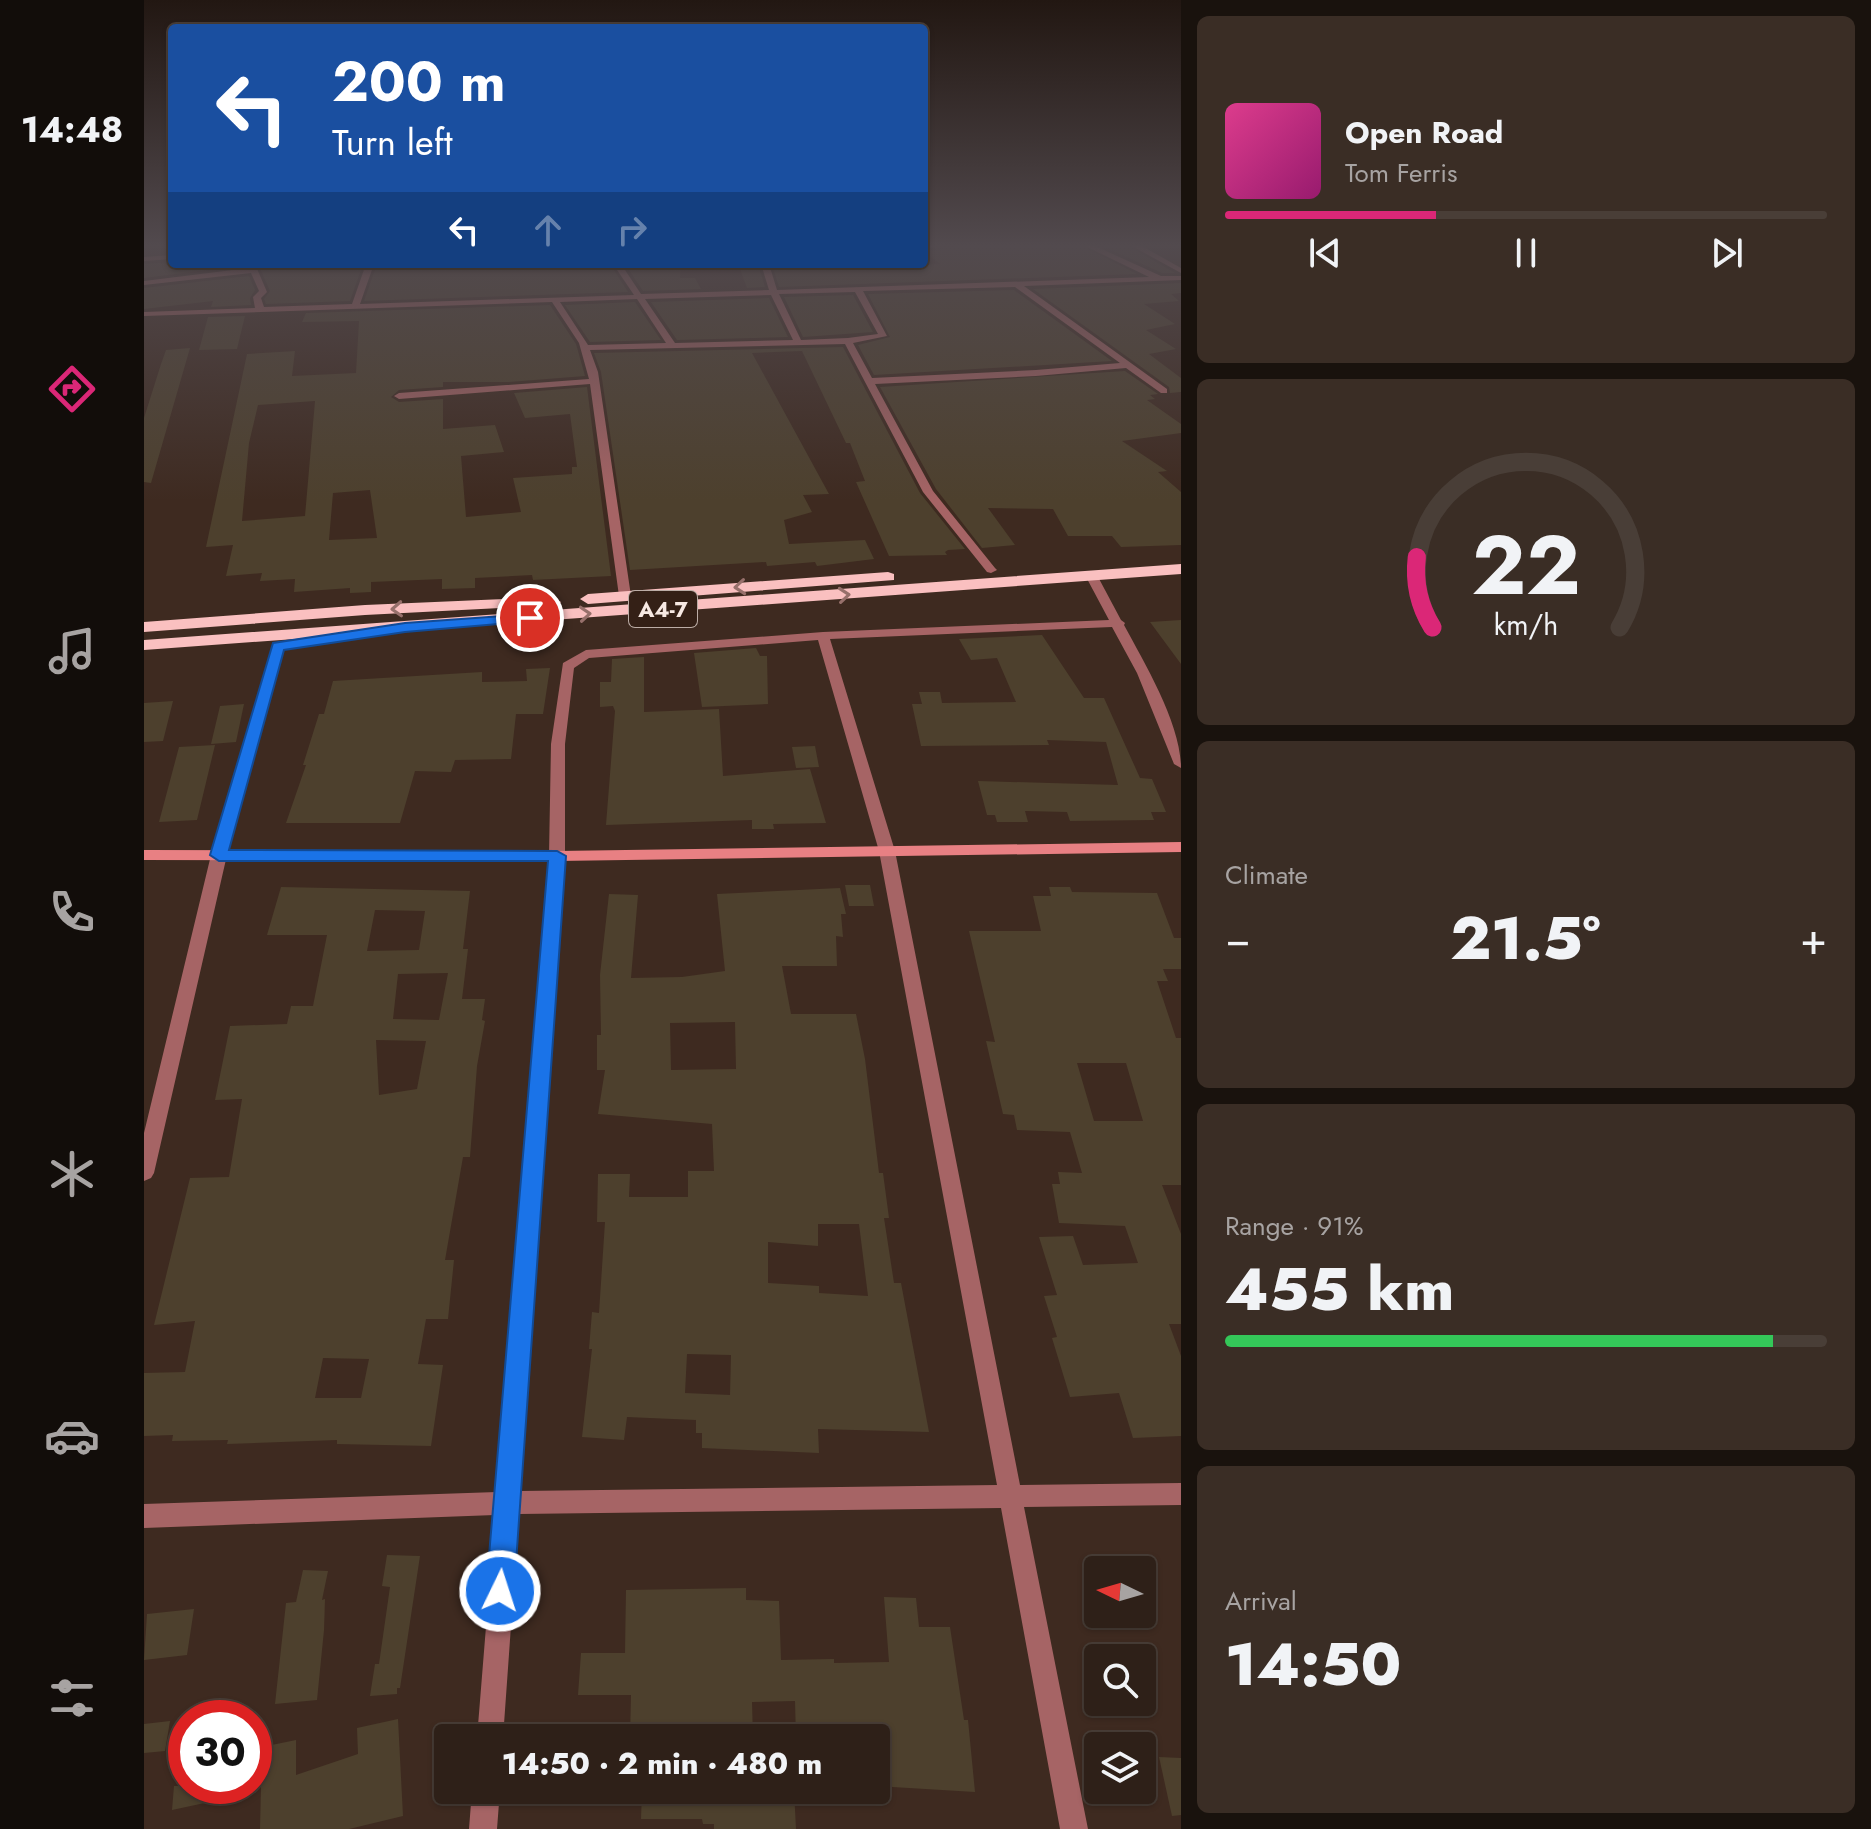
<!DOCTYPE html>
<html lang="en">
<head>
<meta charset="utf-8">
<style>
  :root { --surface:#2e2018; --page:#3a2d25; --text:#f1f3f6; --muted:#a7a3a2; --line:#493e37; --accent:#db2777 }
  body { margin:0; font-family:Jost,sans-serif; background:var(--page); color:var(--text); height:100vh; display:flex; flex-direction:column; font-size:30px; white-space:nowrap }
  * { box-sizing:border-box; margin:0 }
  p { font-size:26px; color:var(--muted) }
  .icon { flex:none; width:44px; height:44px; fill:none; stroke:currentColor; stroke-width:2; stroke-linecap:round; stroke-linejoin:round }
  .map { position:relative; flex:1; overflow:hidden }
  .details { display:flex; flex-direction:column; gap:16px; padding:16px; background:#19120d; width:690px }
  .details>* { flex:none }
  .top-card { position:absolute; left:24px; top:24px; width:760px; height:244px; border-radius:8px; box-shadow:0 2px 6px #0004,0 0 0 2px var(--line); background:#1a4fa0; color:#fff; overflow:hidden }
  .needle { width:52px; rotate:275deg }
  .fabs { position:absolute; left:940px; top:1556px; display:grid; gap:16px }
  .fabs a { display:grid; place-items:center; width:72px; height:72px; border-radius:8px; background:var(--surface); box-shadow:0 2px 6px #0004,0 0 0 2px var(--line); font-size:40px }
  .speed { position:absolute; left:24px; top:1700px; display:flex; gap:16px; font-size:40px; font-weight:700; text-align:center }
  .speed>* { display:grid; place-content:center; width:104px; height:104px; border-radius:50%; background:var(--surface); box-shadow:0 2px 6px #0004,0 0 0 2px var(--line); line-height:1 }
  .speed .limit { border:12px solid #d22; background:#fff; color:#111 }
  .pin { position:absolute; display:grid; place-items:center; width:68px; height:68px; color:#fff; margin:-34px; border:4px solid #fff; border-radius:50%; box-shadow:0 2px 8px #0007 }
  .me { position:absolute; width:88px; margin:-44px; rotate:4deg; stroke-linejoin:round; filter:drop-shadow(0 0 6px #0008) }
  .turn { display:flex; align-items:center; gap:28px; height:168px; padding:0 32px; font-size:36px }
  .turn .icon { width:104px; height:104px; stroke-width:2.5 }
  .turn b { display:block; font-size:56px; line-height:68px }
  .lanes { display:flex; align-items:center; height:76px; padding:0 32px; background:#0003; justify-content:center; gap:40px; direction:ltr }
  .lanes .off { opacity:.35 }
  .big { font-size:60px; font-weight:800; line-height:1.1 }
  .details .widget { flex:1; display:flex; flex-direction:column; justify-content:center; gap:12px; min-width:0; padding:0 28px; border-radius:12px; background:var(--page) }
  .details .dial { align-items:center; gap:0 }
  .dial svg { height:208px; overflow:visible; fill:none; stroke:var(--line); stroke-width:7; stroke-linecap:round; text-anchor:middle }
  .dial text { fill:var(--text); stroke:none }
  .song { display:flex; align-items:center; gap:24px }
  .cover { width:96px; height:96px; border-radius:12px; background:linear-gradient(135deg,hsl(330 70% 55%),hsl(320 70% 35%)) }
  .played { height:8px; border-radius:4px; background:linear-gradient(90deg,var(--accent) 35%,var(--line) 35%) }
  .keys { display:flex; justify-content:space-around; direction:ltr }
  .heat { display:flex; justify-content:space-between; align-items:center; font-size:44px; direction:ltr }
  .charge { height:12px; border-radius:6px; background:linear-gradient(90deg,#34c759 91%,var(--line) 0) }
  .trip { position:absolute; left:290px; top:1724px; width:456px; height:80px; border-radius:8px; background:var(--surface); box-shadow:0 2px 6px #0004,0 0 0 2px var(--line); font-weight:800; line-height:80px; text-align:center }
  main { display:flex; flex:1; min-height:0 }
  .menu { display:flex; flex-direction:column; width:144px; justify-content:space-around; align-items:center; background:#120d0a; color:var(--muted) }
  .menu .icon { width:56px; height:56px }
  .menu .active { color:var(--accent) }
  .menu b { font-size:36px; color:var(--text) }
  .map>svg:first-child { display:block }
</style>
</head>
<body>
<main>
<nav class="menu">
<b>14:48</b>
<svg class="icon active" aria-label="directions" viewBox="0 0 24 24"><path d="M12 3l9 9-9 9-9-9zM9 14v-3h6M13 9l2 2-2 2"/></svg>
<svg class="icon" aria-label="music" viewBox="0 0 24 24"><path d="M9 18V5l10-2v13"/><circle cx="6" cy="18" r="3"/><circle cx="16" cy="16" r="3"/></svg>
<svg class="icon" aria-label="phone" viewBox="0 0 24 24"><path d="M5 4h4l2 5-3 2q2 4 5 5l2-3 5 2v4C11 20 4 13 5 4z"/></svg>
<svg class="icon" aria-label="climate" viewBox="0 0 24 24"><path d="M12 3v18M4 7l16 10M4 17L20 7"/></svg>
<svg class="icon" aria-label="car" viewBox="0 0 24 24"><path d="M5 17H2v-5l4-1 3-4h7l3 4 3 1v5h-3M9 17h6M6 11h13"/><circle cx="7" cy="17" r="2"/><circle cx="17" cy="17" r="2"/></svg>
<svg class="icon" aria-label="filters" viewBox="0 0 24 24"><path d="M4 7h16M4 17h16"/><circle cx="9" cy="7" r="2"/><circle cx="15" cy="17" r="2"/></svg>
</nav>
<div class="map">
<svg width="1037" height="1829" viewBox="0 0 1037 1829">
  <rect width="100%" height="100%" fill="#3e2a20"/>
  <path fill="#4d402d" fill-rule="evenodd" d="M822,245H936L993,274L635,287L629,268L710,264L712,268L727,269L796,264L781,252Z
    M956,245H983L1031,273H1018Z
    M28,262L64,264L67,268L95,266L0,278V264Z
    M134,264H219L206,301L122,304L120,299L126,291L115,266Z
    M233,264H466L484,292L220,301Z
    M481,264H537L536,278H551L557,289L499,291Z
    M615,268L621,287L603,288L596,269Z
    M105,276L111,290L106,298L107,305L67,307L69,301L0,309V288Z
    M1037,283V293L1027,294L1035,301L1000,304L1031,324L1002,330L1032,349L1005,354L1037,378V392L1026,393L1025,387L889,289Z
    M870,290L968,361L730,375L714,345L746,337L724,294Z
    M709,295L729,332L659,337L640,297Z
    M625,298L644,337L533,340L507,302Z
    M491,302L517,340L446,342L421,305Z
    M406,305L432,344L441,376L365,382H299V387L255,390L247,397L255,402L299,399V429L351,425L360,452L317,456L322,517L377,512L369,478L428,474V467H433L426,414L381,418L370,393L443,387L467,576L389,580L388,575L331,578V588L298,589V579L227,582V592L206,593V588L150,592L151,579L116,581L118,573L82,576L89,545L62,547L103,354L151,351L148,376L212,373L215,321L158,322L162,313ZM171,401L161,516L98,521L105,443L114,405ZM226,490L233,538L185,540L189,493Z
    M101,316L93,349L55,350L64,317Z
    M699,347L776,493L821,549L804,550L801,552L803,555L745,556L712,482L721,481L706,443H702L658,351L608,353L685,494L659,495L668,512L640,520L645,544L721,540L730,559L673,566L671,562L623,566L622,562L486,570L457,372L450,353Z
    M46,348L7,483L0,482V418L17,364L22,350Z
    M981,371L1014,394L1006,395L1011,399L1003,400L1037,424V433L978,441L1023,471L1014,472L1037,492V545L977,547L968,536H924L909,509L844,508L871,545L838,548L792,489L736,387Z
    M1037,620V664L1006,622Z
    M898,635L940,698H960L996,778L1008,779L1022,812H1007L1010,820L926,821L923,812L881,811L884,822H853L851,815H843L834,781L974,785L962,742L903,740L905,745L777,746L768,704H778L775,692H796L798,703L872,702L853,658L827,660L815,639Z
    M612,648L616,656H623L624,704L558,707L550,653Z
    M500,657V712L575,709L579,776L666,769L682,823L629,824L630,829H608V820L462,825L471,711L469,706L456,707V682H467L468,659Z
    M406,668L399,714H372L367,759L311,760L307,772L271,771L256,823H142L162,765H159L175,714H180L189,681L338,672V682L383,681L382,669Z
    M29,701L19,741L0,742V703Z
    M100,704L92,742L67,744L76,706Z
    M71,745L53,820L15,822L35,747Z
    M671,746L675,767L652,768L648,747Z
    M701,885H726L730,906H705Z
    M137,887L326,891L319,949H324L318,999H341L338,1020L341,1021L333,1066L326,1157H319L301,1260H310L304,1319H282L274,1364L299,1365L287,1446L193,1444V1440L83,1444L84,1440L28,1441L29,1435L0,1436V1373L41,1372L51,1321L10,1325L46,1178L85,1177L98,1099L71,1100L86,1026L143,1024L147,1006H169L183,935H123ZM231,910L281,911L275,950L223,951ZM304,973L295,1020L249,1019L254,974ZM232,1040L282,1041L273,1089L235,1095ZM179,1358L225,1359L217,1398H171Z
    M905,887H926L928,892L1013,893L1030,938H1037V969H1019L1024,981H1013L1032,1038H1037V1185H1018L1037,1234V1324H1025L1037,1356V1436L989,1438L975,1393L926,1397L908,1338L913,1337L900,1296L913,1295L895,1237L929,1236L939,1265L994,1263L981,1226L915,1223L908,1184H916L914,1172L938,1173L926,1132L873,1130L870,1115L859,1114L842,1041L851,1042L825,931H897L889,896H907ZM933,1063H982L999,1121H950Z
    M696,888L702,914H697L699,937L692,936L693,966H638L647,1014H712L721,1059L735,1173H739L745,1218H740L750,1283H757L785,1432L674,1429L675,1453L558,1448V1433H552V1420L483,1417L480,1440L438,1437L448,1349H445L448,1312L455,1313L461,1222H453L454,1174H486L485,1197H544V1171H570L568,1124L454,1114L461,1070H453V1035H457L456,975L465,894L494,895L487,978L538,977L581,971L573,894ZM591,1022L592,1069L527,1070L526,1023ZM674,1224H715L724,1296L675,1293V1286L624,1283V1242L674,1246ZM543,1354L587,1355L586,1395L541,1393Z
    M243,1555L276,1556L256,1688H253V1694L226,1696L231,1664H235L246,1587L238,1586Z
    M159,1570L184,1571L178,1600L181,1599L180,1630L173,1700L131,1704L142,1603L152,1602Z
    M602,1588V1600L635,1601L637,1660L690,1659V1663L745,1662L740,1597L772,1598L775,1627H806L820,1720H824L831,1792L732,1786V1738H652L651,1701L608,1702L609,1738H486L487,1695H434L437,1653H481L482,1590Z
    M50,1609L43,1655L0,1660L3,1614Z
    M254,1719L259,1816L205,1829H116L118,1747L152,1740V1775L214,1754L213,1728Z
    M26,1721L21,1751L0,1753V1724Z
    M1015,1757L1037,1758V1815L1028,1816Z
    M30,1786H97L98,1795L28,1810Z
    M498,1790H650L652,1829H570V1824H559L558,1819H497Z"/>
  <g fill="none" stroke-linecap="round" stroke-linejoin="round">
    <path fill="#a66465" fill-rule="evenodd" d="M780,245H797L780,249Z
      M939,245H949L1017,276H1037V280L880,286L1023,389V393H1017L982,368L892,376L731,384L789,491L851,568L853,570L847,573L843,572L779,492L701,344L446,350L454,372L487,596L481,600L475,596L446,384L255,399L250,396L255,393L445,379L435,343L408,302L0,316V312L111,308L109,297L115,291L107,273L0,285V281L105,268L103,264H111L123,292L117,298L120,307L208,304L222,264H230L216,304L490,295L469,264H477L497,294L625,290L617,264H625L633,290L1005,277ZM871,287L976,363L892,370L728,378L709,343L743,336L719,291ZM711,292L734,334L704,338L657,340L635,294ZM627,295L649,340L531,343L501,299ZM493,299L522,343L444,345L416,302Z
      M986,245H996L1037,268V273Z
      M28,255V259L0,261V257Z
      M947,572L953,575L977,620L981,623L980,625C1001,664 1037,724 1037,768L1030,764L993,673L968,627L686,639L751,851L876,1485L1037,1483V1505L880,1507L944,1829H916L857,1508L375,1514L359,1738H333L351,1515L0,1528V1504L353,1492L405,856L407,744L419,663L442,650L679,632L965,620L941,575ZM674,640L735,851L853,1485L376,1491L421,856V744L430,668L445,658Z
      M134,642L140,646L83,855L10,1173L7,1178L0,1181V1133L67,855L128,646Z
      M328,1790H356L353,1829H325Z"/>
    <path fill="#e88083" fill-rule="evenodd" d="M1037,842V852L413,861L0,860V850L413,851Z"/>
    <path fill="#fac0c0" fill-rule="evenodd" d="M1037,564V574L0,650V640Z
      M744,572L750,574V580L444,604L436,599L444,594Z
      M409,597L417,602L415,605L221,615L0,632V622L221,605Z"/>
  </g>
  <defs><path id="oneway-chevron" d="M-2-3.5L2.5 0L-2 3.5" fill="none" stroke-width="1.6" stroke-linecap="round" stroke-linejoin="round" transform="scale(2)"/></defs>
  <g stroke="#97706b">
    <use href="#oneway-chevron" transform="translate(596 587) rotate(175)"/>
    <use href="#oneway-chevron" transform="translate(700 595) rotate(-5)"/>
    <use href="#oneway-chevron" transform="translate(253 609) rotate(177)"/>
    <use href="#oneway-chevron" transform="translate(441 614) rotate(-4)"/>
  </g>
  <linearGradient id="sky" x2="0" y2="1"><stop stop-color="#221712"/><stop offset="0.49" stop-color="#524a4e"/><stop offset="1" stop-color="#524a4e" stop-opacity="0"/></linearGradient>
  <rect width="1037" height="501" fill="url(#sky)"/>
  <path fill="#1a73e8" stroke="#114b97" stroke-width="2" d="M386,614L391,615V621L261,632L140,650L85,850L413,851L422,856L370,1591L366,1601L356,1605L346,1601L342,1591L404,861H75L66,855L129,643L261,623Z"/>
  <g text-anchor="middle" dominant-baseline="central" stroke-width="8" stroke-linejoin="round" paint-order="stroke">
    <rect fill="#342016" stroke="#bcada6" stroke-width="2" x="485" y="591" width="68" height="36" rx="6"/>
    <g font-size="22" font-weight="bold" fill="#f7e9e3">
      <text x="519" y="609">A4-7</text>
    </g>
  </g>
</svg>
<div class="fabs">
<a><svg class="needle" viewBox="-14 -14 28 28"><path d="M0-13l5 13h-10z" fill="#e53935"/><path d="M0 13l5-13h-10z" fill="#a7a3a2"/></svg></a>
<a><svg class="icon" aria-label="search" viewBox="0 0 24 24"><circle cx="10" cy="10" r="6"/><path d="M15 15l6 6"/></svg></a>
<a><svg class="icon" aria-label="layers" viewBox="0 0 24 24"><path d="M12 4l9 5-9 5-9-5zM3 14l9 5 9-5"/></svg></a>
</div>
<div class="speed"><div class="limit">30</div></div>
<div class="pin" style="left:386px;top:618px;background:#d93025"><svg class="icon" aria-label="arrive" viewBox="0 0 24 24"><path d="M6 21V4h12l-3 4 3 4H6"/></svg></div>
<svg class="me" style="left:356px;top:1591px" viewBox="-20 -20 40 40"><circle r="17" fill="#1a73e8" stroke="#fff" stroke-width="3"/><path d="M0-11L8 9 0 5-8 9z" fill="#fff"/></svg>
<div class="trip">14:50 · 2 min · 480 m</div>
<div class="top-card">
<div class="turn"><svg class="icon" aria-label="left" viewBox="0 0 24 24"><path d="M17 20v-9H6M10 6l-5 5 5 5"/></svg><div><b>200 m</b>Turn left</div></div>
<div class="lanes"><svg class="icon" aria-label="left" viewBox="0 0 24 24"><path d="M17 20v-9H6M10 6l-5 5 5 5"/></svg><svg class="icon off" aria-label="ahead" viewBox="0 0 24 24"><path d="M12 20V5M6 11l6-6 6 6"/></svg><svg class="icon off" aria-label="right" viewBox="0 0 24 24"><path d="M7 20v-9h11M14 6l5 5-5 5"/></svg></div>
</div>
</div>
<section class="details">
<div class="widget">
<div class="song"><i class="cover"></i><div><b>Open Road</b><p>Tom Ferris</p></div></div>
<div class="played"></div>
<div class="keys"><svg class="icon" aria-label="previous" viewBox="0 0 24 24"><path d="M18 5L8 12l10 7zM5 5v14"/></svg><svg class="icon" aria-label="pause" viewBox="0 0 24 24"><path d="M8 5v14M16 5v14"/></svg><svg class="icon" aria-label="next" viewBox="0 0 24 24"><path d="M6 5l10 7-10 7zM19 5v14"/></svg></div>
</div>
<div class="widget dial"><svg viewBox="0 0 100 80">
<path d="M14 69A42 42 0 1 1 86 69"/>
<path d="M14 69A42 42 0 0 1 8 42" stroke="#db2777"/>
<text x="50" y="56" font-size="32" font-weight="700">22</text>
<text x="50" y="72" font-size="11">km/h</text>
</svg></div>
<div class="widget"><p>Climate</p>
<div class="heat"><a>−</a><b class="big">21.5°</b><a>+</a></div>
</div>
<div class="widget"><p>Range · 91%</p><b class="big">455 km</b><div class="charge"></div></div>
<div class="widget"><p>Arrival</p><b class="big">14:50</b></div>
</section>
</main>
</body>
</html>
